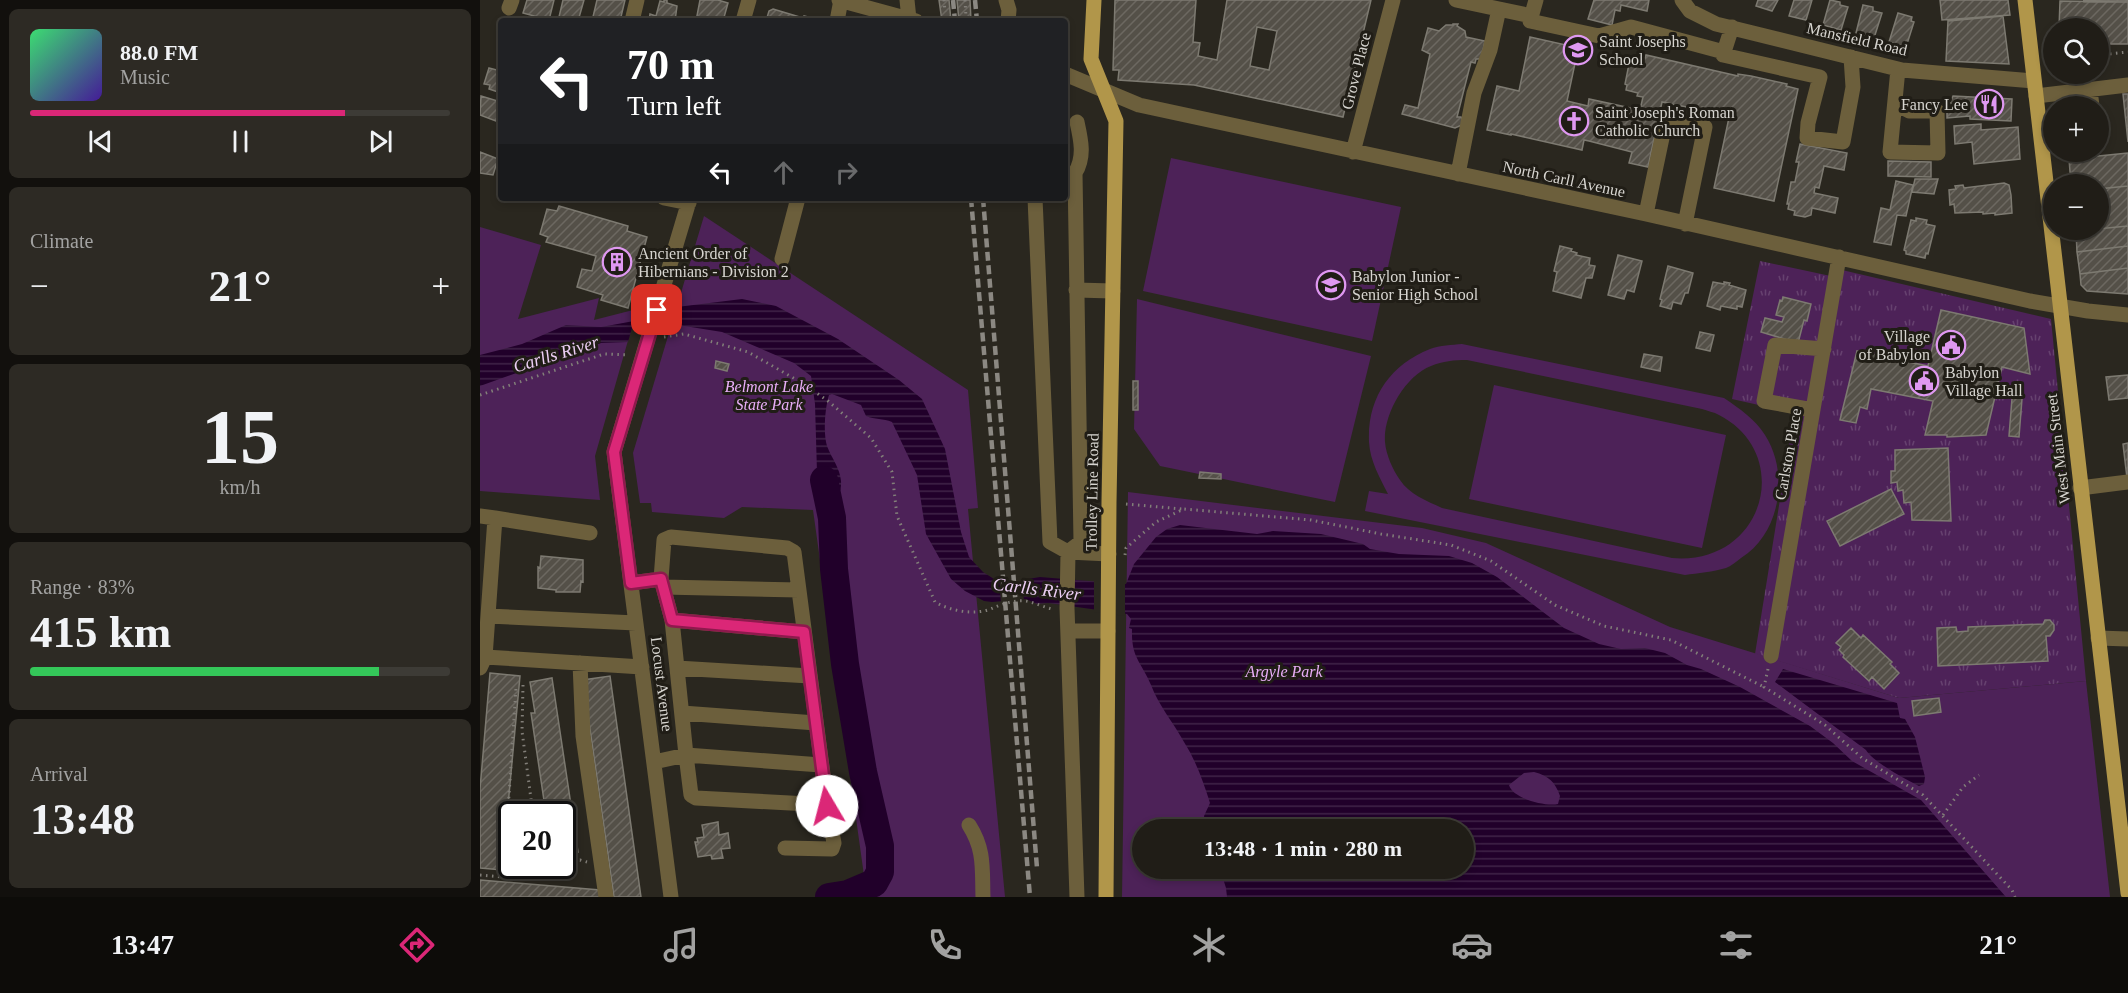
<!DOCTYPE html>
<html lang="en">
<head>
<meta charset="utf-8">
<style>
  :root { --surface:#201d17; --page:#2d2a24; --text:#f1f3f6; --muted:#a2a2a1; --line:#3d3b36; --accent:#db2777 }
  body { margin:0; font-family:Georgia,serif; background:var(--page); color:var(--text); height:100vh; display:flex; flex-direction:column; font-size:22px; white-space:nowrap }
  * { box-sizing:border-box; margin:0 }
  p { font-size:20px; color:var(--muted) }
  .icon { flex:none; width:33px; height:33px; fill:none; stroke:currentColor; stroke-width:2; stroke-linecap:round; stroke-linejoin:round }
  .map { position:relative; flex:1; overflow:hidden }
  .side { display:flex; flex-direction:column; gap:9px; padding:9px; background:#12100d; width:480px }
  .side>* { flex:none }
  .top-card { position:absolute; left:18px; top:18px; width:570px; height:183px; border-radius:6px; box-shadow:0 3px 9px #0003,0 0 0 2px var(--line); background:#202124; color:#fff; overflow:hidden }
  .controls { position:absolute; left:1563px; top:18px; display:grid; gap:12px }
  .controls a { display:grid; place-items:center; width:66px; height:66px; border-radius:50%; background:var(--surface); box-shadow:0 3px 9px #0003,0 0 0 2px var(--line); font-size:30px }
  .speed { position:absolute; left:18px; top:801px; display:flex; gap:12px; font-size:30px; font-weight:700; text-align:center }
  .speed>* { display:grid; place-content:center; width:78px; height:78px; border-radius:50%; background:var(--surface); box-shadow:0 3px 9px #0003,0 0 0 2px var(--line); line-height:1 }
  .speed .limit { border:3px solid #111; border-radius:9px; background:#fff; color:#111 }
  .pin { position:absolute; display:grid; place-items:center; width:51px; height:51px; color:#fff; margin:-26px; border-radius:12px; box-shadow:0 3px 9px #0006 }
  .me { position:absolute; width:66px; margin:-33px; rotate:352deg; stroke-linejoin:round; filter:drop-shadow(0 0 4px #0008) }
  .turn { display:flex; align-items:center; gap:21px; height:126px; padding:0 30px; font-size:27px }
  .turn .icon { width:78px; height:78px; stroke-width:2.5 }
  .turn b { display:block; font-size:42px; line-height:51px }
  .lanes { display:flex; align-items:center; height:57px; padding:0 30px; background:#0003; justify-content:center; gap:30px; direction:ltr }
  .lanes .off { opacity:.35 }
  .big { font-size:45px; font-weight:800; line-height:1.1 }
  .side .card { flex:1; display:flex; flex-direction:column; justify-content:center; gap:9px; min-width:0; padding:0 21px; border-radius:9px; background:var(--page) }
  .side .dial { align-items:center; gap:0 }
  .dial b { font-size:78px; line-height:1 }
  .song { display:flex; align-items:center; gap:18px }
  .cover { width:72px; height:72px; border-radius:9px; background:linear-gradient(135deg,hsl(140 70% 55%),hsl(260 70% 35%)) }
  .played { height:6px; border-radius:3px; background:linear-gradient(90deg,var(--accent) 75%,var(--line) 75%) }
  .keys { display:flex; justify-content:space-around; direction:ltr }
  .heat { display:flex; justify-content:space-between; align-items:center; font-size:33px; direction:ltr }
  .charge { height:9px; border-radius:4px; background:linear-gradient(90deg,#34c759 83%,var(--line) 0) }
  .trip { position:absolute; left:652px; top:819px; width:342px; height:60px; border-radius:30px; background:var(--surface); box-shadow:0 3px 9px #0003,0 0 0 2px var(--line); font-weight:800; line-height:60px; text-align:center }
  .tabs { display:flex; height:96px; justify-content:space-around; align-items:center; background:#0d0c09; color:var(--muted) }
  .tabs .icon { width:42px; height:42px }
  .tabs .selected { color:var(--accent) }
  .tabs b { font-size:27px; color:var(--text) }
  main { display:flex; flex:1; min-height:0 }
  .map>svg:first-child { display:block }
</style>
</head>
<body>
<main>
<section class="side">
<div class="card">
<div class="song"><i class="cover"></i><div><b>88.0 FM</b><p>Music</p></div></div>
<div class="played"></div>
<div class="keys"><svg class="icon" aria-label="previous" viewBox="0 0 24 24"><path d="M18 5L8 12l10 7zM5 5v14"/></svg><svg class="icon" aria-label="pause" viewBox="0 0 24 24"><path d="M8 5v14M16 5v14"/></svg><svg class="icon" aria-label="next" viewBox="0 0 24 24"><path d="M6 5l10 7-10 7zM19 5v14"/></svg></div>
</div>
<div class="card"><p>Climate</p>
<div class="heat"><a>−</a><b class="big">21°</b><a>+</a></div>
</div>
<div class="card dial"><b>15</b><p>km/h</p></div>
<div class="card"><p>Range · 83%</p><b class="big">415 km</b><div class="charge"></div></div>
<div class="card"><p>Arrival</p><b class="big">13:48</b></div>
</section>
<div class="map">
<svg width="1648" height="897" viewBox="0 0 1648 897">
  <defs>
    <pattern id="grass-tufts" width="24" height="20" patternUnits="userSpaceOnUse" patternTransform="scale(1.5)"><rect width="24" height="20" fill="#4d2258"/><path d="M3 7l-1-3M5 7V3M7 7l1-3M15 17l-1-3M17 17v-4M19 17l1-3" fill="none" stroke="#66416f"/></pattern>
    <pattern id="water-rules" width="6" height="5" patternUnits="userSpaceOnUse" patternTransform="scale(1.5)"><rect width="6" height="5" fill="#21002a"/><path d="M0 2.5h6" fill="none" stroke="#402448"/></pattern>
    <pattern id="building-hatch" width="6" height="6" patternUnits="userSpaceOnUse" patternTransform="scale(1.5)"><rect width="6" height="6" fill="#545048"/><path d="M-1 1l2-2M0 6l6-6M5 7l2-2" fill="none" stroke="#6c6861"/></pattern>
  </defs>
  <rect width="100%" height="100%" fill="#2a271f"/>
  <path fill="url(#grass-tufts)" d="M1280,261L1360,278L1362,270L1571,319L1606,681L1419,698L1275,654L1314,413L1252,399Z"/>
  <path fill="#4d2258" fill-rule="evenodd" d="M691,158L921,207L892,341L663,291Z
    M224,216L488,390L498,508L488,509L525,897H387L333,510L262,507L244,518L172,512L171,503H160L153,453Z
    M0,227L61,245L38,319L119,298L114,320L157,309L115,456L120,500L0,491Z
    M657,299L891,356L855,502L680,466L654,429Z
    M982,344L1244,398C1260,409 1275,419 1285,435C1310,474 1300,534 1261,558C1256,562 1251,566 1246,568C1233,572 1218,573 1205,575L885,511L889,491L908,494C900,478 890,461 889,442C887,398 910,365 950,349C960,345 972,345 982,344ZM987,360L1222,409C1227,411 1234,412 1239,415C1315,454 1284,566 1192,558L962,508C947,501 929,494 920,480C913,470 906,455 905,442C903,415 925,376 951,366C963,361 974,360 987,360Z
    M1014,385L1246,435L1222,548L989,499Z
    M648,492L942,528L1006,543L1190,627L1419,698L1606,681L1630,897H642ZM663,830H984V868H663Z"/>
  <path fill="url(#water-rules)" fill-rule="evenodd" d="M262,299L296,306L358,339L419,380L442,399L465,449L481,532L489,557L503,572L514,579L542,580L560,577L646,584L654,564L676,537L687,529L700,525L777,534L793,531L841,534L883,544L890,549L919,554L969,556L992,563L1017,577L1084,628L1119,644L1141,649L1165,648L1185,653L1207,665L1221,669L1260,687L1330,726L1353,743L1372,761L1441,800L1526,897H747L746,888L740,869L984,868V830L727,829L724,816L730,803C723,781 716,761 704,742C693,722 679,706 671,685C661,661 651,658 652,629L649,628L651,619L647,614L568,603L557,604L546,599L512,602L504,601L485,591L471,579L446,534L437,475L412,422C403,418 395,420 386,416L381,405L352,394L349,395C345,407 343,434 347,446C352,459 360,468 361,481C362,492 355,507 352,518L337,473L335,404L331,376L314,363L242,332L192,324L197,307ZM1054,772C1069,776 1075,782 1080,796L1078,804C1065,807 1032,798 1029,785L1044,773Z
    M154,321L148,342L121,343L0,386V355L42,344L86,325L121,327Z
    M1303,669L1417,703L1420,718L1425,719L1435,737L1445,777L1444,784L1439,786C1425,779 1393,762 1386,750L1295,682Z"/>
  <path fill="#2a271f" d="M519,576L542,577L544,602L521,604Z
    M614,581H645V616L614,612Z"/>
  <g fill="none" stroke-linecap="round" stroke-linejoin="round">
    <path stroke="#21002a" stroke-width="28" d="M344,480L352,518L354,569L365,664L383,772L400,846V872L394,883L368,894L349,897"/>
  </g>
  <path fill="url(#building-hatch)" stroke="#7d7a71" stroke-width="1.5" fill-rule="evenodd" d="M47,0H74L69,20L43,13Z
    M83,0H104L98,21L79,17Z
    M117,0H145L140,21H112Z
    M184,0H187V3L197,6L195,21H169L170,14L176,16L180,1L184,2Z
    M220,0H238L248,3L243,21H216Z
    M459,0H469L471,21H462Z
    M477,0H490L491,21H479Z
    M635,0H716L713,42L720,43L718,56L737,60L747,0H891L863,117L714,85L638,80L639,70H633ZM777,27L797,31L789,70L770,66Z
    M1114,0H1169L1167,11L1141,5L1140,11L1135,10L1132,25L1108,19Z
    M1278,0H1298L1292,11L1276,6Z
    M1314,0H1332L1326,20L1309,16Z
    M1350,0L1360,2V5L1368,7L1361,30L1343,25Z
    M1460,0H1528L1530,15L1462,20Z
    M1604,0H1648V2H1604Z
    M1580,1L1648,2V44H1618V28H1579Z
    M1383,5L1393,7V11L1402,13L1394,38L1376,33Z
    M293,9L323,18L324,16L343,21H286L289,11Z
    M1418,13L1432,17L1431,21L1434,22L1426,47L1409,42Z
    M1523,16L1529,64L1466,61L1468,21Z
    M973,24H978L977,26L985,31L986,37L1005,41L1001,59H996L995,63L991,62L977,117H981L983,121L982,125L975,128L922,114L925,105L938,108L950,54L942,50L948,28L959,31L966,25H973Z
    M1050,37L1095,47L1094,53L1097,54L1087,101L1108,106L1109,99L1160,110L1163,97L1157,96L1158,93L1146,90L1147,85L1145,84L1150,59L1153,60L1154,56L1165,58L1166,55L1258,76V74L1271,76L1307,84L1306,86L1318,89L1294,201L1234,188L1250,113L1222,107L1221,110L1182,102L1168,167L1149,163L1152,152L1109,141L1104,140L1102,150L1031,134V135L1007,130L1017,86L1039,91Z
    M9,68L21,71V93L9,89L10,85L4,84Z
    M1643,94H1648V142Z
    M1,96L21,102V123L0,115Z
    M1473,96L1532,99L1531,121L1490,119V116L1467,118V110Z
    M1501,124V130L1538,127L1540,159L1494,164L1492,142L1475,144L1474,126Z
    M1320,144L1367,153L1364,170L1344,166L1339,188L1335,187L1334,193L1358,198L1355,213L1332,208L1331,215L1325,217L1314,215L1315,211L1308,209L1309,204H1307L1311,182H1315L1319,162H1316Z
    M0,152L18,159L13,175L0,173Z
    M1648,153V186L1618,189V184H1591L1589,159Z
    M1408,161L1451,162V177L1408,176Z
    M1435,179H1458L1454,194L1432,192Z
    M1416,181L1433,185L1426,216L1417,215L1411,245L1394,242L1401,208L1410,210Z
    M1524,183L1529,185L1531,195L1532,213L1515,215V213L1503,214V212L1475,213L1474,204L1470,205L1469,190L1476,189L1475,186L1483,185L1484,188Z
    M1648,186V226L1618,229V189Z
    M79,206L148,226L147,231L167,237L148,308L121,300L123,295L97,287L102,269L112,271L116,256L66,242L68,237L60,234L67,209L77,211Z
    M1436,218L1447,220L1446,224L1455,226L1448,254L1446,253L1445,258L1426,254V251L1424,250L1431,220L1436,221Z
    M1648,226V246L1597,252L1596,231Z
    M1080,246L1092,249L1091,251L1097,253L1096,255L1110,258L1109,265L1115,266L1112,278H1106L1101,298L1073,291L1077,272L1074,271Z
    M1648,246V268L1600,274L1597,252Z
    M1138,255L1162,261L1154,292L1147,290L1144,299L1128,295Z
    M1188,266L1213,273L1208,293H1205L1201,304L1193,302L1191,309L1180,306L1182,300L1180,299Z
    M1648,268V294L1607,291L1601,285L1600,274Z
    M1233,282L1244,284V282L1250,283L1249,285L1266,290L1262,307L1257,306V309L1241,306L1240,310L1227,306Z
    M1303,297L1331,304L1327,321L1324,320L1318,343L1281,332L1285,318L1302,322L1304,317L1296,315L1300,300L1302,301Z
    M1461,310L1544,328L1550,374L1522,367L1506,435L1467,437V435H1445L1453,401L1391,389L1387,409L1380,407L1376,423L1360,420L1377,351L1448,366Z
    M1220,332L1234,335L1230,351L1216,348Z
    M1164,354L1182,357L1180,371L1161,367Z
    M236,361L249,364L247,371L235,368Z
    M1648,375V398L1629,400L1626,377Z
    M653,381H658V410H653Z
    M1533,386H1543L1539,437L1529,436Z
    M1648,443V478H1647L1643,444Z
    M1468,448L1471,521L1432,520L1431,502L1424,503L1423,490L1418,491L1417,482L1411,483V471H1415V450Z
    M720,472L741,474V479L719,478Z
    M1411,489L1424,514L1360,546L1347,521Z
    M61,556L103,560V582L101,581L100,592H76V590L58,588V567L60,568Z
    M1565,620H1570L1574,625V630L1570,636H1566L1568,661L1458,666L1457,628L1476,627L1477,632L1488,631V627L1563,624Z
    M1371,628L1381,638L1383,635L1412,662L1410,664L1419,673L1404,689L1392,677L1389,681L1363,657L1364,655L1359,650L1361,647L1356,643Z
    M10,673L40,676L22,870L0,868V789Z
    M130,676L161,897H134L103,680Z
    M72,678L98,852L82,854V814H66L51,713H55L50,682Z
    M1459,698L1461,712L1434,716L1432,701Z
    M238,822L239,835L248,833L250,848L241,849L243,858L232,859L231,855L218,857L215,842H218L217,838L224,837L222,825Z
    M0,880L120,890V897H0Z"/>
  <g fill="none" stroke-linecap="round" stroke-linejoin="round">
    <path stroke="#827f79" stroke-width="3" stroke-dasharray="1.5 4.5" stroke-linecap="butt" d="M464,0L465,12
      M485,0L486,17
      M1618,55L1648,52
      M184,337L204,334L268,352L324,384L348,401L391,438L412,472L417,516L455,602C470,611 496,616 513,608C522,604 534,600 545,601C554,602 563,607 572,609
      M0,395L124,354L148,355
      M646,504L702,509
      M645,555L646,548L676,522L704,509L831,520L901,534L971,545L1011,561L1075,605L1124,626L1191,640L1284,687
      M1288,669L1284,687L1345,725L1382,758L1443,795L1532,890L1535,897
      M43,685L42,731L53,814
      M1463,815L1483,787L1499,775
      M82,862L100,860L107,862
      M27,870L25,856L36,688
      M0,875L22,877L27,869L55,866"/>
    <path stroke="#6c5f3c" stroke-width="15" d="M359,0L436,21
      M427,0L429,19
      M526,0L529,10L528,21
      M976,0L1052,16
      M1056,0L1050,21L1119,36L1151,27L1244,52
      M1202,0L1210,11L1236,24L1422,70L1554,81
      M29,8L32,0
      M152,21L157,0
      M263,21L269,0
      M357,21L361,0
      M1252,27L1243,55L1340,77L1328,123L1327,138L1363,142L1373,87L1371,57
      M585,74L659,105L1166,214L1550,301L1608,311L1648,315
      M1610,90L1612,106
      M1556,96L1648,85
      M1416,104L1429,111H1457L1458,153L1410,152L1418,69
      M873,152L913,0
      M978,174L994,93L1010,50L1019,9
      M184,198L209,203
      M555,198L570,542L588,552L601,542L595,173C605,157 601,140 597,122
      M1166,214L1186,119L1225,127L1205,224
      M302,259L318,198
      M596,290L633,291
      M1333,410L1284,401L1295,345L1344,349
      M1600,488L1648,482
      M0,516L15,518L5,657L0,668
      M15,518L110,533
      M181,579L184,540L191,537L307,548L314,552L347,805L216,798L211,795L206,755L341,765
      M151,583L181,579L192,620L206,755L174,762
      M183,587L319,590
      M8,616L156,623
      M192,620L324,632
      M588,631H628
      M1618,638L1648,639
      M1291,656L1359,257
      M5,657L162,667
      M100,663L103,736L126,897
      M197,668L330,676
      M202,713L336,723
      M489,825C505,850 502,869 503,897
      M305,848L352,849L354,843L347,805
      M191,897L134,452L210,198
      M597,897L587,608L588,552L629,554"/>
    <path stroke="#b1964a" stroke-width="15" d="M614,0L611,59L636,121L629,502L626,897
      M1545,0L1648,893"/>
    <path stroke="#8b8882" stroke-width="4.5" stroke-dasharray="9 4.5" stroke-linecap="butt" d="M473,0L475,21
      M495,0L497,21
      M491,198L550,897
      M503,198L557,868"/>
  </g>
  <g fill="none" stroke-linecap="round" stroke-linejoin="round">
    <g stroke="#8e194d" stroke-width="15">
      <path id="route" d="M177,310L134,452L151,583L181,579L192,620L324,632L347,806"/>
    </g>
    <use href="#route" stroke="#db2777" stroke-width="10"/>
  </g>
  <defs>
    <g id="school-ring" transform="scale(1.5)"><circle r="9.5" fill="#201d16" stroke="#df98f1" stroke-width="1.5"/><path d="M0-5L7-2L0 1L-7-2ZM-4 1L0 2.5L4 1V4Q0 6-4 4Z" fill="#df98f1"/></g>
    <g id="restaurant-ring" transform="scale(1.5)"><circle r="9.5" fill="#201d16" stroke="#df98f1" stroke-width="1.5"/><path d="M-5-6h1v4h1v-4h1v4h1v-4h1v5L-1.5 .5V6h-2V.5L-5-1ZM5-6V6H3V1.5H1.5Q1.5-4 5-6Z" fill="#df98f1"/></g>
    <g id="church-ring" transform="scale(1.5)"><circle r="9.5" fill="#201d16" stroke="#df98f1" stroke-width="1.5"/><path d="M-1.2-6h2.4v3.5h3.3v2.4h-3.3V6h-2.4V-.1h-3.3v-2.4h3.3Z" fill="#df98f1"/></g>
    <g id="building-ring" transform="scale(1.5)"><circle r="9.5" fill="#201d16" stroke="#df98f1" stroke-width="1.5"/><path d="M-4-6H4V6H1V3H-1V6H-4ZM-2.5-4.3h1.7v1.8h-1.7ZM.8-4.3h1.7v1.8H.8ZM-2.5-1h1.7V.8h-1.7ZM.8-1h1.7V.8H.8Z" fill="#df98f1"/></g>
    <g id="civic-ring" transform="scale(1.5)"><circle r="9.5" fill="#201d16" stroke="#df98f1" stroke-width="1.5"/><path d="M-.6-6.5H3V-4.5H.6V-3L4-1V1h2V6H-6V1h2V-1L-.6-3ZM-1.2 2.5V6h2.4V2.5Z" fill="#df98f1"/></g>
  </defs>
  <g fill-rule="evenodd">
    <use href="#school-ring" x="1098" y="50"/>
    <use href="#restaurant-ring" x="1509" y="104"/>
    <use href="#church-ring" x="1094" y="121"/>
    <use href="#building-ring" x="137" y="262"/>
    <use href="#school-ring" x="851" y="285"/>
    <use href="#civic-ring" x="1471" y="345"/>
    <use href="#civic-ring" x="1444" y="381"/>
  </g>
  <g text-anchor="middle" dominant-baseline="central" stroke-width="6" stroke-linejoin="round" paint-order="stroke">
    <g font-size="16" fill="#d7d5d0" stroke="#201d16">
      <text transform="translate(1377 39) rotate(13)">Mansfield Road</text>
      <text transform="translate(876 71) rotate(-76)">Grove Place</text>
      <text transform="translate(1084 179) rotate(12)">North Carll Avenue</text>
      <text transform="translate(1578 449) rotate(-97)">West Main Street</text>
      <text transform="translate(1308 454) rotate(-80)">Carlston Place</text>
      <text transform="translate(612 492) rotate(-89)">Trolley Line Road</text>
      <text transform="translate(182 684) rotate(83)">Locust Avenue</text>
    </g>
    <g font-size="16" fill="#d7d5d0" stroke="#201d16" text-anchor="start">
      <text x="1119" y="41">Saint Josephs<tspan x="1119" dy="18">School</tspan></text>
      <text x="1488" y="104" text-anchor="end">Fancy Lee</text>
      <text x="1115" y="112">Saint Joseph's Roman<tspan x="1115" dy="18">Catholic Church</tspan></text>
      <text x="158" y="253">Ancient Order of<tspan x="158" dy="18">Hibernians - Division 2</tspan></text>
      <text x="872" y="276">Babylon Junior -<tspan x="872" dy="18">Senior High School</tspan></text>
      <text x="1450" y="336" text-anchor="end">Village<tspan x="1450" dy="18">of Babylon</tspan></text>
      <text x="1465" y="372">Babylon<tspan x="1465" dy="18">Village Hall</tspan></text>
    </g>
    <g font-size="16" font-style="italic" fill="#e9aef8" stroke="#201d16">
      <text x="289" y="386">Belmont Lake<tspan x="289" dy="18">State Park</tspan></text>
      <text x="804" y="671">Argyle Park</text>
    </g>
    <g font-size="18" font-style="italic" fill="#eccef4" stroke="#201d16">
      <text transform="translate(76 354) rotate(-17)">Carlls River</text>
      <text transform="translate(557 589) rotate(7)">Carlls River</text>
    </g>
  </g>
</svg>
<div class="controls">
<a><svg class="icon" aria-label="search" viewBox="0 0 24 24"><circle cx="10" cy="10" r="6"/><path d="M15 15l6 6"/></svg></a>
<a>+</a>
<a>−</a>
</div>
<div class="speed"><div class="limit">20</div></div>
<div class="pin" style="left:177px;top:310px;background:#d93025"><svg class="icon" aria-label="arrive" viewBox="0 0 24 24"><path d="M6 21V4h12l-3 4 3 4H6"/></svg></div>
<svg class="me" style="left:347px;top:806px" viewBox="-20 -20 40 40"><circle r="19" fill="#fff"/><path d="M0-13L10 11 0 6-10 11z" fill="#db2777"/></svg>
<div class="trip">13:48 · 1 min · 280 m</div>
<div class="top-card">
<div class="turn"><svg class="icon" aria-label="left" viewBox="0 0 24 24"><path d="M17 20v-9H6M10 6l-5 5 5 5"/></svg><div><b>70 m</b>Turn left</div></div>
<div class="lanes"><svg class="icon" aria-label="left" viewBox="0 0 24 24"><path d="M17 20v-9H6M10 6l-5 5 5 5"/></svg><svg class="icon off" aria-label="ahead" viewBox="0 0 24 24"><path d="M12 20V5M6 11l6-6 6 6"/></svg><svg class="icon off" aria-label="right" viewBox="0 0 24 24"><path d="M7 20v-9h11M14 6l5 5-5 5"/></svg></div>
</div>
</div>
</main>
<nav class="tabs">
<b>13:47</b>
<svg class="icon selected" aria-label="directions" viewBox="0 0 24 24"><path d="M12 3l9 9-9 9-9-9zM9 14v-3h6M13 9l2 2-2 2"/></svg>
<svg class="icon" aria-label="music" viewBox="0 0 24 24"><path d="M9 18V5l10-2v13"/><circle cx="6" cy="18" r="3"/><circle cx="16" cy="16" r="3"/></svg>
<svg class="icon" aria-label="phone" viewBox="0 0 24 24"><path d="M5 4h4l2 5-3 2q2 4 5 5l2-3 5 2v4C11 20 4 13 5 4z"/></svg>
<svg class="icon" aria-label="climate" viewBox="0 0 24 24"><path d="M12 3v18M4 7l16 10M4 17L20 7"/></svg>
<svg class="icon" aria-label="car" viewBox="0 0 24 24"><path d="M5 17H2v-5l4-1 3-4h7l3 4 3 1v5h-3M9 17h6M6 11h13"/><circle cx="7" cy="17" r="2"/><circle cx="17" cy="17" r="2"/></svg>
<svg class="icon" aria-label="filters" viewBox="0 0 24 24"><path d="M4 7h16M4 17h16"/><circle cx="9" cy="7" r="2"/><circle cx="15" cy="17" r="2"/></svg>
<b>21°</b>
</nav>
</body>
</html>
